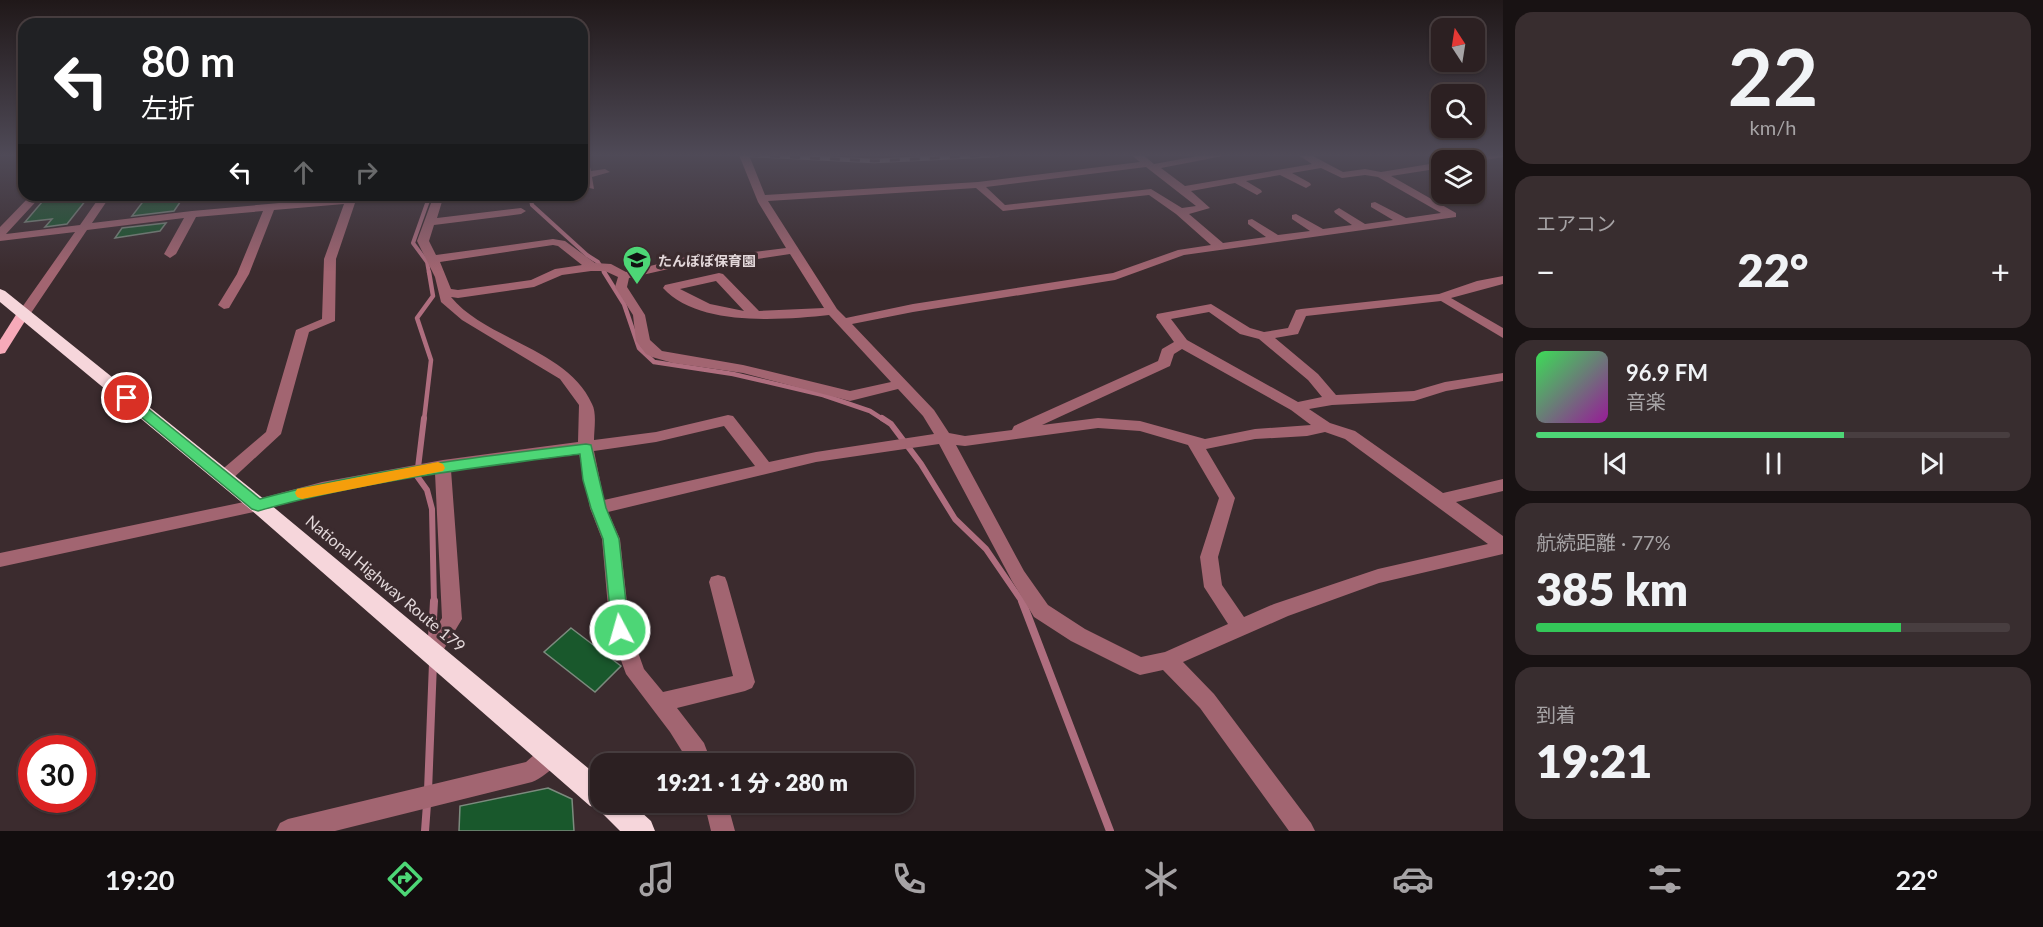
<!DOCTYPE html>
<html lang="ja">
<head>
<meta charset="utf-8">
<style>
  :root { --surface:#2c2022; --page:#382d2f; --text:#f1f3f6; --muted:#a6a3a5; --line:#483e40; --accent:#4dd676 }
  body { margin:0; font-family:Lato,"Noto Sans JP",sans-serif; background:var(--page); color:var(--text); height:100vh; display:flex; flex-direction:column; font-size:22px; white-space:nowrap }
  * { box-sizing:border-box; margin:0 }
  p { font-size:20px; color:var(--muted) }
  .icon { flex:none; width:33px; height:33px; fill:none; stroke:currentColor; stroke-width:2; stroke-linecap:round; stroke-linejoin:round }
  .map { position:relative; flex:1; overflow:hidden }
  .side { display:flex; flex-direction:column; gap:12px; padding:12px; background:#181213; width:540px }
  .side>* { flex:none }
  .banner { position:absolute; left:18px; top:18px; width:570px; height:183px; border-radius:18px; box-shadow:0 2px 4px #0004,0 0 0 2px var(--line); background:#202124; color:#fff; overflow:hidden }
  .needle { width:39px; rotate:348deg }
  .tools { position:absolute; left:1431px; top:18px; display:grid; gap:12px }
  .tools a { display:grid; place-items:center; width:54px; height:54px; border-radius:12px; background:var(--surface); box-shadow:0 2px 4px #0004,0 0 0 2px var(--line); font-size:30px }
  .speed { position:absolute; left:18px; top:735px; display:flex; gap:12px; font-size:30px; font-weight:700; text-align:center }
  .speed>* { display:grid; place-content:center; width:78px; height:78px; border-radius:50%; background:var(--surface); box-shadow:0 2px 4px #0004,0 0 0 2px var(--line); line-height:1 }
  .speed .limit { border:9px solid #d22; background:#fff; color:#111 }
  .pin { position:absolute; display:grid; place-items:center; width:51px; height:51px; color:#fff; margin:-26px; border:3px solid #fff; border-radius:50%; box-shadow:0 2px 6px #0007 }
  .me { position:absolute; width:66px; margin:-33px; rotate:354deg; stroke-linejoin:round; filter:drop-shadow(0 0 4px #0008) }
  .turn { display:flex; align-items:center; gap:21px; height:126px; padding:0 24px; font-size:27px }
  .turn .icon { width:78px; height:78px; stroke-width:2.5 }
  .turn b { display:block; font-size:42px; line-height:51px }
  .lanes { display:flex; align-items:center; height:57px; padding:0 24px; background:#0003; justify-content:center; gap:30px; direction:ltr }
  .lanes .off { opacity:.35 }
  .big { font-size:45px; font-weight:800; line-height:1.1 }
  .side .card { flex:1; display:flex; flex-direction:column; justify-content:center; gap:9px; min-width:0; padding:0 21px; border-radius:18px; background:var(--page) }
  .side .dial { align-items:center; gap:0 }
  .dial b { font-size:78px; line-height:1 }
  .song { display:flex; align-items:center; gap:18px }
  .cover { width:72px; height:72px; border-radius:9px; background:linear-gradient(135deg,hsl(130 70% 55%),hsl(300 70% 35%)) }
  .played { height:6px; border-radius:3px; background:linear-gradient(90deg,var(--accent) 65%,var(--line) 65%) }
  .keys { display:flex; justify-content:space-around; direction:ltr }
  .heat { display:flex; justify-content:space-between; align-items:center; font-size:33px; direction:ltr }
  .charge { height:9px; border-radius:4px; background:linear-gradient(90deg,#34c759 77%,var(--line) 0) }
  .trip { position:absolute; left:590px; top:753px; width:324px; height:60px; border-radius:18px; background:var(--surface); box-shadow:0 2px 4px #0004,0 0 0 2px var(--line); font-weight:800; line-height:60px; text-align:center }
  .menu { display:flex; height:96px; justify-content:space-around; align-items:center; background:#120d0e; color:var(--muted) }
  .menu .icon { width:42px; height:42px }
  .menu .current { color:var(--accent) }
  .menu b { font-size:27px; color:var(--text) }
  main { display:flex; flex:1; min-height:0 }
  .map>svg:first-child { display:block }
</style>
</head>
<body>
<main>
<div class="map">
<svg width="1503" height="831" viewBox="0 0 1503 831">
  <rect width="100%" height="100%" fill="#3b2b2e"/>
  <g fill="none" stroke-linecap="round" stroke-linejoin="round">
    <path stroke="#af6e7f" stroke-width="4" d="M530,195L532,205L587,255L598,262L605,273
      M429,273L427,262L413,243L430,195"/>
    <path stroke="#af6e7f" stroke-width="4.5" d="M604,272L624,304L639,348L654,362L733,374L823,395L870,411L884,420
      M424,420L431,360L417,318L433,296L429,272"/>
    <path stroke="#af6e7f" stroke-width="6" d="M424,418L417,476L427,490L432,509L434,603
      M882,418L891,424L921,464L955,519L986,549L1023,603"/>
    <path stroke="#af6e7f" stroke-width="8" d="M1022,601L1110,831
      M432,638L434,601
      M428,791L433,663
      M425,831L427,804"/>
  </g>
  <path fill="#19582c" stroke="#7c8b7e" stroke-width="1.5" d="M48,195H90L67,224L45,227L52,219L25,222Z
    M148,195H185L174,211L132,216Z
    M166,223L160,231L115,238L122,228Z
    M571,628L621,666L595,692L544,652Z
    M548,788L572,799L574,831H459L460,806Z"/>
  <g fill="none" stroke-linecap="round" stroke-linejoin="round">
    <path fill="#a26571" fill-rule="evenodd" d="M582,155H587L591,171L605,169L610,172L592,177L594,189L585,187L582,178Z
      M739,155H749L765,195L978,182L1140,162L1131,155H1143L1154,164L1203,155H1228L1161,168L1185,186L1312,164L1298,155H1311L1343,172L1365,169L1381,172L1442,162V168L1391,176L1456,213V217L1184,255L1115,280L913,312L852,324L934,410L949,433L965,436L1012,430L1014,426L1158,361L1162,349L1174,342L1156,317L1157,314L1211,304L1250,328L1264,332L1288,328L1296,310L1301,309L1439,294L1477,281L1503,276V284L1451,298L1503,328V338L1441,301L1306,316L1298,334L1275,338L1318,374L1336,395L1414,391L1445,382L1503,373V381L1446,391L1414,401L1332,405L1309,409L1330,423L1355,431L1443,493L1503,479V491L1456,502L1503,536V554L1379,583L1288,616L1183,662L1214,694L1311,823L1315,831H1289L1200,708L1163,670L1140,675L1133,672L1071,641L1034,617L1012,581L939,444L816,462L608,512L620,539L630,630L644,669L663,692L733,676L709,582L711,577L718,575L725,577L727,582L755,682L752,688L745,691L677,708L704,743L712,764H690L670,732L626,674L610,630L602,539L590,508L579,453L451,470L462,619L438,659L431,662L424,659L421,653L442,618L435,473L322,494L258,511L0,567V553L258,499L322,482L443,460L578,442L579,405L560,379L462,320L441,302L435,277L417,241L434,195H444L437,218L521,208L526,211L521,214L434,225L429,241L436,255L553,239L565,241L595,263L611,264L626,272L686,257L738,254L786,248L758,202ZM1146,167L1196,206L1182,208L1151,189L1005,205L986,187ZM1321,168L1342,178L1365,175L1378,177L1441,213L1406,218L1375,202L1371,203V207L1393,220L1365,224L1339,208L1334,211L1335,213L1352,225L1323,229L1296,214L1292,215V219L1310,231L1278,235L1252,219L1248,220V224L1266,237L1223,243L1189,214L1210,208L1191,191L1235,183L1257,195L1262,192L1261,190L1246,181L1280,175L1306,188L1311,185L1310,183L1292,173ZM976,188L1003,211L1149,195L1176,214L1211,245L1178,250L1113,273L913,304L846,318L837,309L768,201ZM553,245L558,246L582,265L555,269L531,280L458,290L451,289L440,262ZM790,254L824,308L759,311L723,274L719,273L665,285L663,288C698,327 782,320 829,315L891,382L850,391L743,365L662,351L650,340L645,315L627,287L629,278L686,265L738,262ZM591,271H605L618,277L615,287L633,315L636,341L646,354L652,357L673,363L743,373L850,401L898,389L923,416L934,434L816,452L769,462L733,416L728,415L656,432L594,440C594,430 597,413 592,404C568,349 486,340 451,297L458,298L534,287L562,275ZM716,281L744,311L710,304L680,289ZM1209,312L1240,334L1259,339L1308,380L1322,397L1298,402L1187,340L1171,319ZM1182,349L1291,410L1311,425L1255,429L1205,439L1140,421L1098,418L1042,425L1170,366L1174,354ZM724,426L755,466L604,500L594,451L656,442ZM1098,428L1140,431L1188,445L1219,498L1200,557L1204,587L1228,624L1165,652L1141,657L1085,629L1048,605L1024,571L956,445L965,446ZM1325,432L1345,439L1488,544L1378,569L1274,604L1244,617L1222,585L1218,557L1235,498L1206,449L1255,439L1307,436Z
      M1480,155H1503V157L1474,162L1465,160Z
      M31,195H42L6,234L80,225L101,195H111L92,223L192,211L346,197L347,195H410L405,198L355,203L336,259L335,321L309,332L281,434L230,481H218L216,477L218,473L266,432L296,330L322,319L324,259L344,204L274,210L249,274L229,308L224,309L218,305L237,274L263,211L196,217L176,254L170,258L164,254L184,218L87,230L29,316L24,317L18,313L75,232L0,241V227Z
      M551,743L559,747L562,754C557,766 544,777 532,782L335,831H276L280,823L288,819L526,762L543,747Z
      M704,802H727L735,831H711Z"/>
    <path fill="#f7aab9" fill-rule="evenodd" d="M24,309L30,313L5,353L0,354V340L19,310Z"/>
    <path fill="#f6d6db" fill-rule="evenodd" d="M0,289L5,291L265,500L600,778V802H630L651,821L655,831H620L597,808L590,806L251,510L0,302Z"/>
    <g stroke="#8c7f81" stroke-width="4.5">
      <path id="rail" d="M750,155L874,161L997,155"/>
    </g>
    <use href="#rail" stroke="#3b2b2e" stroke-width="3" stroke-dasharray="10" stroke-linecap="butt"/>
  </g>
  <linearGradient id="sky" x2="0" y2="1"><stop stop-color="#201819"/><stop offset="0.57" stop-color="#4f4a57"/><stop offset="1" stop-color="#4f4a57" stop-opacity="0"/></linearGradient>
  <rect width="1503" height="272" fill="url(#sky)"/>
  <path fill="#4dd676" stroke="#328b4d" stroke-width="1.5" d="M127,394L131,395L260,499C367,470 476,457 586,444L591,445L606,508L619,539L629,630L627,635L620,637L614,635L612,630L603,539L591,508L583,480L580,454C471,468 363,481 258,511L252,509L122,401L120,398L122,395Z"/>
  <path fill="#f59e0b" d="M438,462L443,464L445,468L443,471L302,499L297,497L295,493L297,489L302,488Z"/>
  <defs>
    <g id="school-pin" transform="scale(1.5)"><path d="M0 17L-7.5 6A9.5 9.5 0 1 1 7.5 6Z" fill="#4dd676" stroke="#3b2b2e"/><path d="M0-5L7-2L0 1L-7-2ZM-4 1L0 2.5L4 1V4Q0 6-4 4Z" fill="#111"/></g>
  </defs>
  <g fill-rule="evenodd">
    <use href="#school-pin" x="637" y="260"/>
  </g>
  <g text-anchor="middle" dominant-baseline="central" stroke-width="6" stroke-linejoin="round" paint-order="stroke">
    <g font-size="14" font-weight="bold" fill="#e3d8da" stroke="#3b2b2e" text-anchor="start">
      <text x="658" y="260">たんぽぽ保育園</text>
    </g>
    <g font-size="16" fill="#e3d8da" stroke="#3b2b2e">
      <text transform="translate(386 583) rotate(40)">National Highway Route 179</text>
    </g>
  </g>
</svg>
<div class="tools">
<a><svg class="needle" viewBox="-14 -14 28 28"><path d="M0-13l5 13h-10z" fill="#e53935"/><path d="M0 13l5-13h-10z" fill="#a6a3a5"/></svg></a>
<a><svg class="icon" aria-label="search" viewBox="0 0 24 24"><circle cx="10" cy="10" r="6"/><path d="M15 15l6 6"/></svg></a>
<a><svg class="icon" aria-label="layers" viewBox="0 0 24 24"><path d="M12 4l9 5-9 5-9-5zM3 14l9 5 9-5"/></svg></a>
</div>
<div class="speed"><div class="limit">30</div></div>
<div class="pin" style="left:127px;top:398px;background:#d93025"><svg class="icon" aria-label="arrive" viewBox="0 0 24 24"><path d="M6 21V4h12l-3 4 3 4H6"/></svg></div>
<svg class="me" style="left:620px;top:630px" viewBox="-20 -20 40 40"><circle r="17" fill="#4dd676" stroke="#fff" stroke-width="3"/><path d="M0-11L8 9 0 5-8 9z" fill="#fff"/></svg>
<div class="trip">19:21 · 1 分 · 280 m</div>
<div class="banner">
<div class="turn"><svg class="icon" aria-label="left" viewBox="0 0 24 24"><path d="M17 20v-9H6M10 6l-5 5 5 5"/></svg><div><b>80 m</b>左折</div></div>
<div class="lanes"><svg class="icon" aria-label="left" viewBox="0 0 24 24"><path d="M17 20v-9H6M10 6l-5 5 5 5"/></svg><svg class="icon off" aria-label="ahead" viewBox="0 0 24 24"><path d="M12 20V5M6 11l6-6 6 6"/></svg><svg class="icon off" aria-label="right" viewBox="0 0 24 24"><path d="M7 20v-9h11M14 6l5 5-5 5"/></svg></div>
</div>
</div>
<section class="side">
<div class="card dial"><b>22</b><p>km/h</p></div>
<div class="card"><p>エアコン</p>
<div class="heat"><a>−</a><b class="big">22°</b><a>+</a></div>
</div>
<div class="card">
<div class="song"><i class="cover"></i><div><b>96.9 FM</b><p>音楽</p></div></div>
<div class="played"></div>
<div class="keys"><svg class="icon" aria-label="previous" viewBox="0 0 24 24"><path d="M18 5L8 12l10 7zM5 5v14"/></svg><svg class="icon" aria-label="pause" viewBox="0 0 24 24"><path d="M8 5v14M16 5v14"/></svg><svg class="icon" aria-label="next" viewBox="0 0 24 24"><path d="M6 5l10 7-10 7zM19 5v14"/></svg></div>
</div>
<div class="card"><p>航続距離 · 77%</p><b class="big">385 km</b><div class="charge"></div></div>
<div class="card"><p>到着</p><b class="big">19:21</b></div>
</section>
</main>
<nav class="menu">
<b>19:20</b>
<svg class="icon current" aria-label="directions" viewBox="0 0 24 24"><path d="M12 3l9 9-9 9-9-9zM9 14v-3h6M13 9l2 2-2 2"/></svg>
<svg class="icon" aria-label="music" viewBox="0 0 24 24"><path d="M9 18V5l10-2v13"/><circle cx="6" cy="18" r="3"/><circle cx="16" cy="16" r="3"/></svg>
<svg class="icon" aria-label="phone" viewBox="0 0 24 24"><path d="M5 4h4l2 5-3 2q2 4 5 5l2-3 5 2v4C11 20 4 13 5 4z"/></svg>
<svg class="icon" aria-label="climate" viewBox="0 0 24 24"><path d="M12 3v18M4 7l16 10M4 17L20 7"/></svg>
<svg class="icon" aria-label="car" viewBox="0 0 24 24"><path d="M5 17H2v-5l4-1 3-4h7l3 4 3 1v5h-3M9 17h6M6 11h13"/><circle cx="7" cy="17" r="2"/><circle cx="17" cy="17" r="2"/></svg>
<svg class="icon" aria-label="filters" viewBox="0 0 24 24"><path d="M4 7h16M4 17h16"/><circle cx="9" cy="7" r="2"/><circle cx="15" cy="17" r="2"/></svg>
<b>22°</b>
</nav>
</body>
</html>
